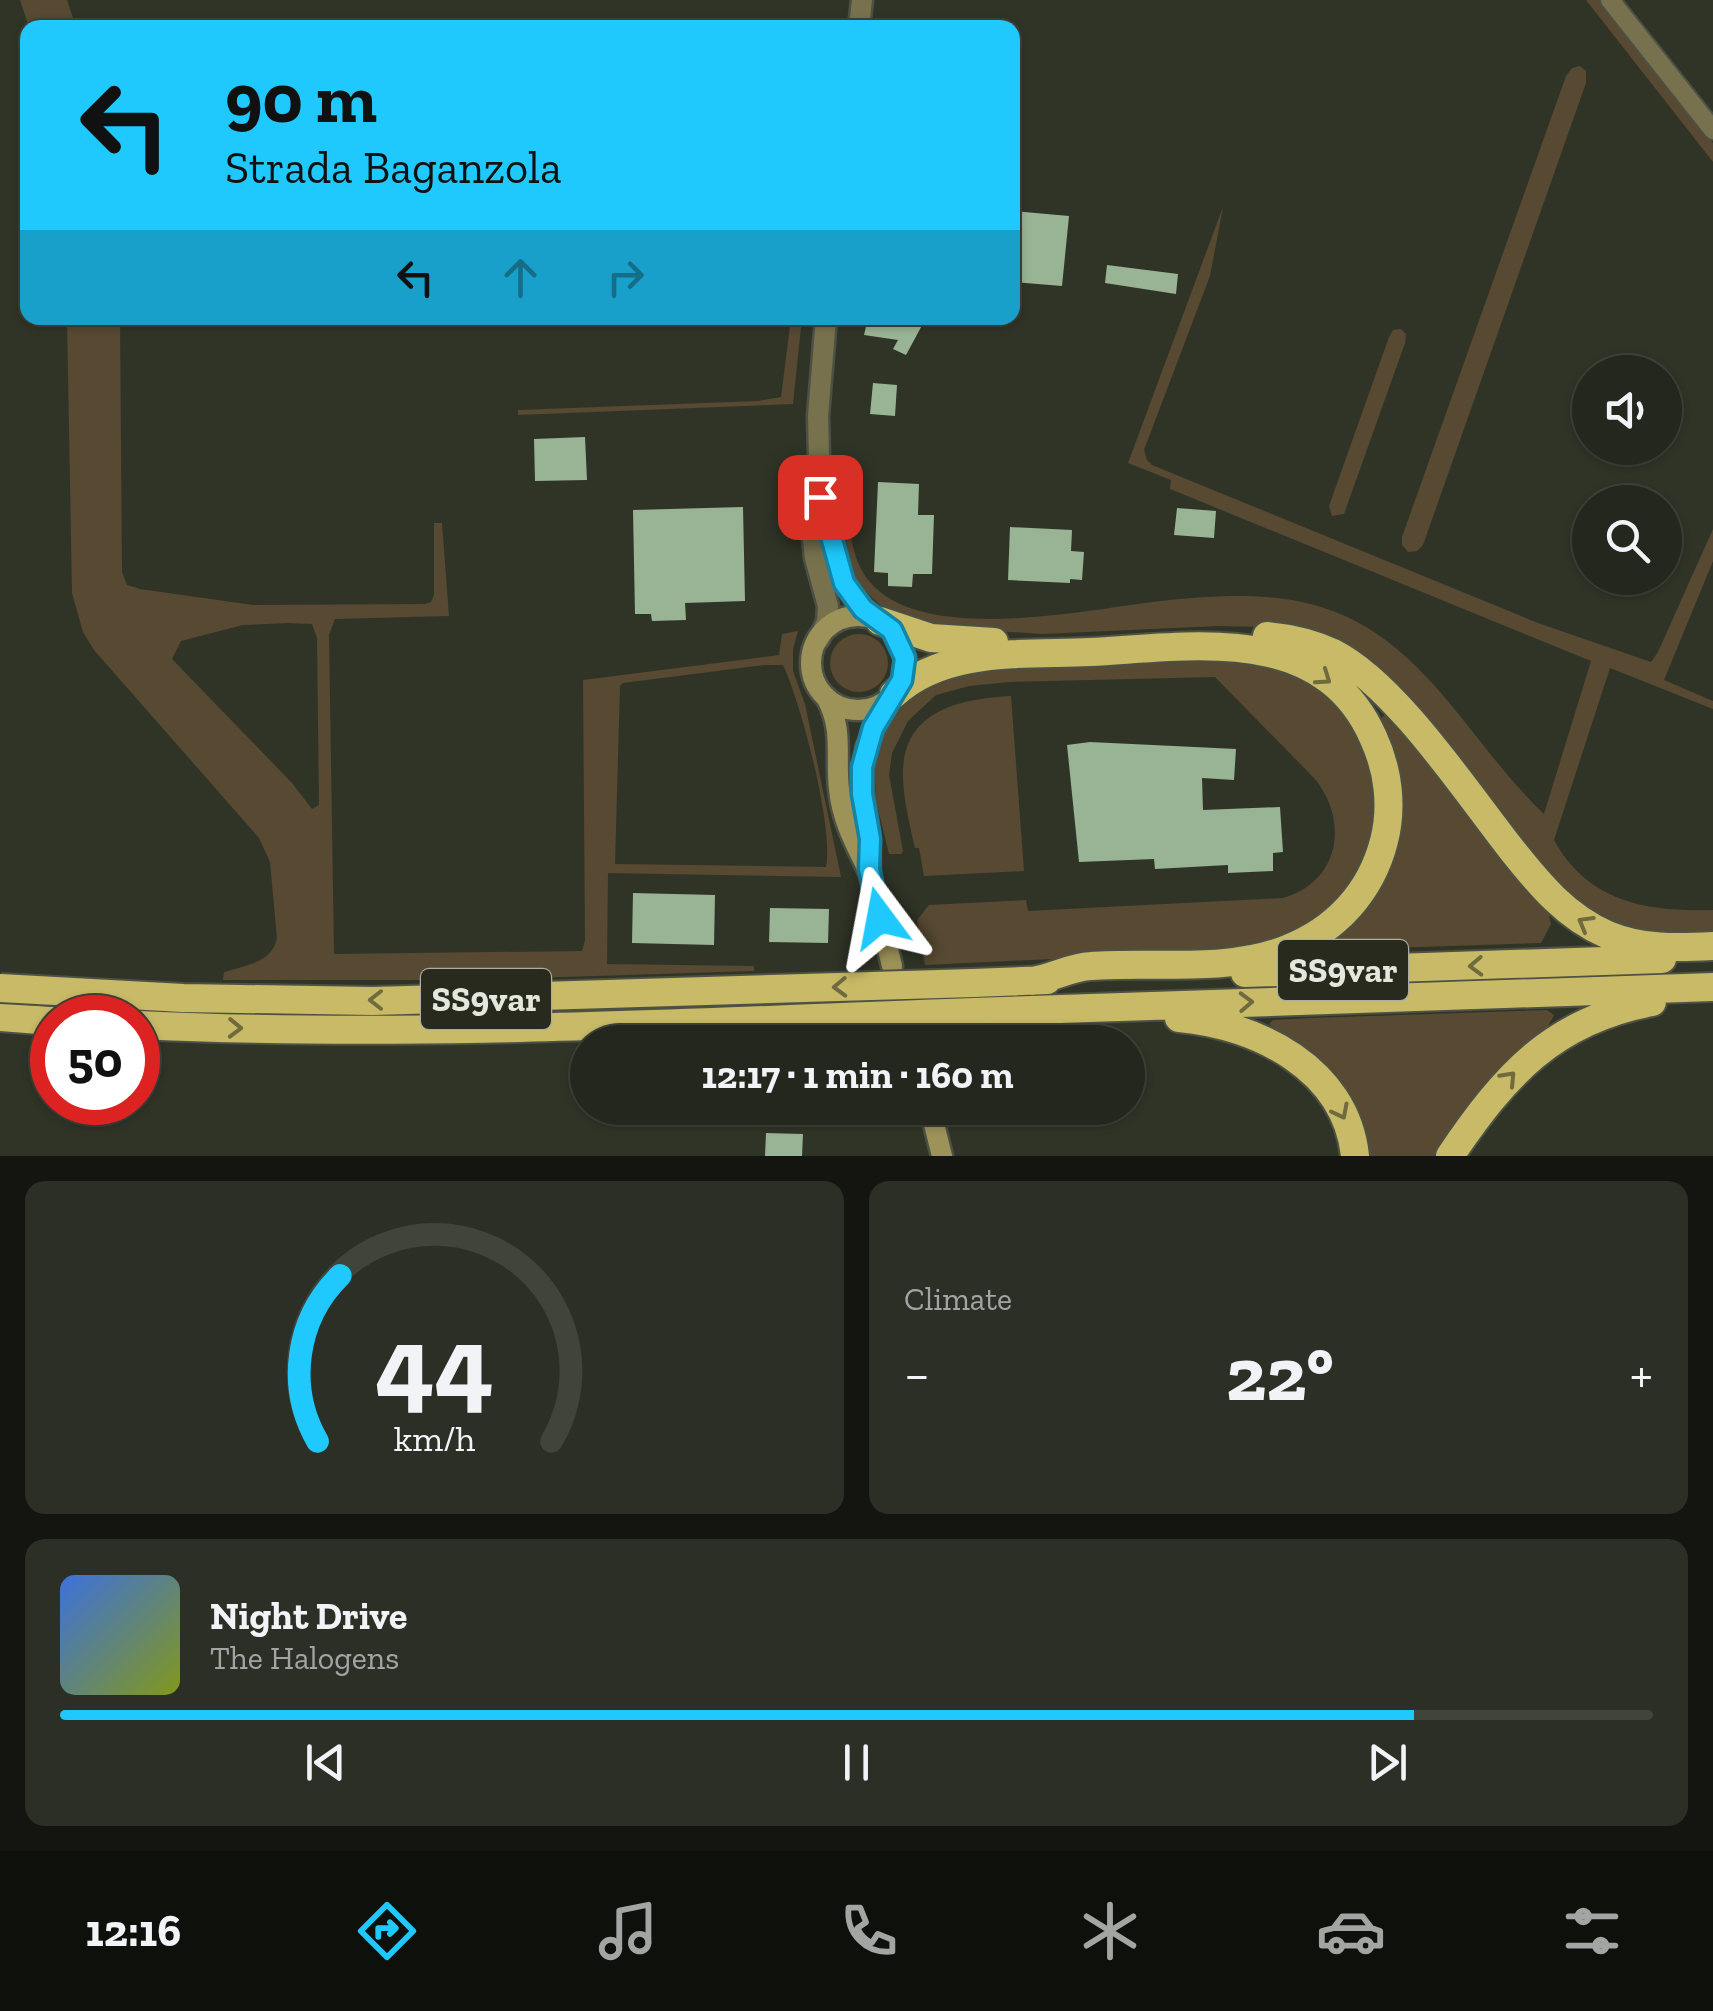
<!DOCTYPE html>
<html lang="en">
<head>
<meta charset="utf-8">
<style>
  :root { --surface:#24271d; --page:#2c2f26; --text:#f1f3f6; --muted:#a3a5a4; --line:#41443b; --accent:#1fc9fd }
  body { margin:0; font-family:"Zilla Slab",serif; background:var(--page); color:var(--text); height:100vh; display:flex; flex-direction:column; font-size:38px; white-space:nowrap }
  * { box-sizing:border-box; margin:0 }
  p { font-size:32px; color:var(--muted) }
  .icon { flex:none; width:55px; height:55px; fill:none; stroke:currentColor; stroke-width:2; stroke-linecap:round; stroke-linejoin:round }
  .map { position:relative; height:1156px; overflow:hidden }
  .side { display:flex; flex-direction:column; gap:25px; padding:25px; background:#141510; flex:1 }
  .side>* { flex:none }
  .top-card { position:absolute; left:20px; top:20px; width:1000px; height:305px; border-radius:20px; box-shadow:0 2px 8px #0004,0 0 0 2px var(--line); background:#1fc9fd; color:#111; overflow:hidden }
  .tools { position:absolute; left:1572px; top:355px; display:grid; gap:20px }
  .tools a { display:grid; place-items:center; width:110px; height:110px; border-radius:50%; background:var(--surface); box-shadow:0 2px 8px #0004,0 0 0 2px var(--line); font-size:50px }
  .speed { position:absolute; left:30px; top:995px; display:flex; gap:20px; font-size:50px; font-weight:700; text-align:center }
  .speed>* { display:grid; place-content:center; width:130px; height:130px; border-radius:50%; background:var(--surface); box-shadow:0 2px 8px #0004,0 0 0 2px var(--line); line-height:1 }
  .speed .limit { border:15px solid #d22; background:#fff; color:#111 }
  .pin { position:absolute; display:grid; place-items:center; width:85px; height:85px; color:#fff; margin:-42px; border-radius:20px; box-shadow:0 5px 15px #0006 }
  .me { position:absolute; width:110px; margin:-55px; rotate:347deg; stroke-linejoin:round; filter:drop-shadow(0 0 8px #0008) }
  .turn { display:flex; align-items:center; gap:35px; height:210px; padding:0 40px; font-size:45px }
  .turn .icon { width:130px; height:130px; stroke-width:2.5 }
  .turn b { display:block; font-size:70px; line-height:85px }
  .lanes { display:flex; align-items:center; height:95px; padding:0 40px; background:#0003; justify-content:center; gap:50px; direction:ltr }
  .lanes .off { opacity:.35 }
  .big { font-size:75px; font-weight:800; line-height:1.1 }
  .side .card { flex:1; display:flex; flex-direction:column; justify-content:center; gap:15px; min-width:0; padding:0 35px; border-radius:20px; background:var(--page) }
  .side .dial { align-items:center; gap:0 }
  .dial svg { height:260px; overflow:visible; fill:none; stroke:var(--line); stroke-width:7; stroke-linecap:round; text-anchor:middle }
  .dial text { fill:var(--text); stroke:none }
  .song { display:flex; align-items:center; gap:30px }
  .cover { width:120px; height:120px; border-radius:15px; background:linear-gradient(135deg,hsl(220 70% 55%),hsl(70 70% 35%)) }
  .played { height:10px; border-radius:5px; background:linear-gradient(90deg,var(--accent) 85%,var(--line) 85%) }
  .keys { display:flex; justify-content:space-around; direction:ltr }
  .heat { display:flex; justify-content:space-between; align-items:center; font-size:55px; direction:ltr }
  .side .tiles { flex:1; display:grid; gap:25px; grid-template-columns:1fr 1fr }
  .card:last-child { grid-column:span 2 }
  .trip { position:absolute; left:570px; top:1025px; width:575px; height:100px; border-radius:50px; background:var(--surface); box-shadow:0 2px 8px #0004,0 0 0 2px var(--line); font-weight:800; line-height:100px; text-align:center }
  .tab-bar { display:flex; height:160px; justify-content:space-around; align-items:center; background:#0e100c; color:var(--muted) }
  .tab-bar .icon { width:70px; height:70px }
  .tab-bar .on { color:var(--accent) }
  .tab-bar b { font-size:45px; color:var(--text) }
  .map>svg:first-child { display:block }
</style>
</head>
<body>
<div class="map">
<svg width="1713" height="1156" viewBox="0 0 1713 1156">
  <rect width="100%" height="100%" fill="#303427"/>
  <path fill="#574932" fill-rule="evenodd" d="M20,0H67L76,27H29Z
    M1586,0H1600L1713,143V162Z
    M1580,66L1586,71V83L1423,545L1417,551L1408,552L1402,545V537L1566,76L1572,68Z
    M1223,207L1210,276L1144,450L1147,460L1152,465L1538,623L1651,662L1658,652L1713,529V561L1664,680L1713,701V709L1610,668L1554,840C1588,902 1647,912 1713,910V937L1637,935L1577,908L1403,698L1266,627L1218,626L1042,634L937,627L896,613L880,605L861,587L845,555L841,500L848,496C849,525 850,559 870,582C924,646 1088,609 1161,601C1214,595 1276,591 1327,609C1426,642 1472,746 1544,814L1591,661L1170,489L1171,480L1128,463Z
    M67,318H120L122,572L127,585L140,589L253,605L425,604L431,602L434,595V523H442L449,616L335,619L329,635L334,954L582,951L585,940L583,680L779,655L782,634L798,631L793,649V671L805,704L841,877L608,873L607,964L754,966V971L468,980H223L224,972C246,965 272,963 277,938L270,862L259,838L94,650L83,632L72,593ZM287,623L312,624L317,638L319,805L312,809L292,783L172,659L181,641L243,625ZM764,665H783C801,703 834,828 826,867L615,864L620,686L623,683Z
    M791,318H802L793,404L518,415V410L758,401L781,397Z
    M1401,329L1406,334L1405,343L1344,514L1332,516L1329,506L1389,337L1393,330Z
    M830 663a29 29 0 1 1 58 0a29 29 0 1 1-58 0Z
    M1222,654L1304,673L1351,714L1379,790L1371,853L1330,915L1259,949L925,965L917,920L929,905L1026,900L1028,911L1283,898C1340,882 1349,821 1315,779L1215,677L1009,682L969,686L936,695L908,721L892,753L889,775L903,851L901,854H889L877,805L874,773L880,742L891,720L908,697L960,671Z
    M1011,696L1024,871L924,876L919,848H915C910,826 904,802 903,779C900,712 957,699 1011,696Z
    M1386,714L1391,715L1548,911L1551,924L1541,943L1329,950L1331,942L1377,888L1378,721Z
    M1547,1010L1554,1015L1547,1028L1514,1057L1439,1156H1370C1364,1114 1342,1075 1308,1050C1295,1041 1280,1034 1269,1024L1273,1020L1311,1018Z"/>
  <path fill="#98b494" d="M1012,211L1069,216L1062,286L1012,282Z
    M1107,265L1178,274L1176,294L1105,283Z
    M868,318H926L906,355L893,349L898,340L864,335Z
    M873,383L897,385L895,416L870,414Z
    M585,437L587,480L535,481L534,439Z
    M878,482L919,484L918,515H934L932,574H913L912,587L888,586V573L874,572Z
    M743,507L745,601L685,603L686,620L652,621L651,614H635L633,510Z
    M1177,508L1216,511L1214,538L1174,535Z
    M1010,527L1072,530L1071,551L1084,552L1082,580L1070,579V583L1008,580Z
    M1090,742L1236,749L1234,780L1202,778L1203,810L1280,807L1283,852L1273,853V871L1228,873V865L1155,869L1154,859L1079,862L1067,745Z
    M633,893L715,895L714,945L632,943Z
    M770,908L829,909L828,943L769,942Z
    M766,1133L803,1134L802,1156H765Z"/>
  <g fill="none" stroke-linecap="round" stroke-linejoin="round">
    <g stroke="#4d5144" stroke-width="22">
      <path id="minor" d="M1610,0L1713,130"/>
    </g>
    <g stroke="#4d5144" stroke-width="25">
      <path id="tertiary" d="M859,28L862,0
        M820,497C832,543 836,593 880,621
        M819,639L827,622L828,606L815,558L812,530L820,497L818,416L826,318"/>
    </g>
    <g stroke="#4d5144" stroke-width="25">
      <path id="secondary" d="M811 663a47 47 0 1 1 94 0a47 47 0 1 1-94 0Z
        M826,697C844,729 835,756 839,789C842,820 855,843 868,870
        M890,699L866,748L862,785L869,832L870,875L892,966
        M910,1034L912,1042
        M930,1108L942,1156"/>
    </g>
    <g stroke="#4d5144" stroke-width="32">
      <path id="trunk" d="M880,621L931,638L994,642
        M1267,636C1289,638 1312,643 1333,653C1395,684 1467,793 1512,850C1539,884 1566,917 1608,935C1642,949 1676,948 1713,946
        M894,694C945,647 1024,655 1090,652C1191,647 1322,622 1373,737C1388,769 1393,806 1384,841C1371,892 1336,930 1287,949C1227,973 1154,961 1091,966C1070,967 1053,978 1032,981
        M1245,973L1662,959
        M973,983L1047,980
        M974,1012L1713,987
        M0,1017L52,1021
        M1179,1018C1258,1025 1346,1069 1355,1156
        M1450,1156C1505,1075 1552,1021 1652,1002"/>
    </g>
    <use href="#minor" stroke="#77714d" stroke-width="18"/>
    <use href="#tertiary" stroke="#77714d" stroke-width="20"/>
    <use href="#secondary" stroke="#9d9359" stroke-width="20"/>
    <use href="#trunk" stroke="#c8ba66" stroke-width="28"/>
    <g stroke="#4d5144" stroke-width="32" stroke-linecap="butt">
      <path id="trunk-bridge" d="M0,988L183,998L373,1001L973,983
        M138,1025C416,1038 695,1022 974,1012"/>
    </g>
    <use href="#trunk-bridge" stroke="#c8ba66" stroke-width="28"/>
  </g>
  <defs><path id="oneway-chevron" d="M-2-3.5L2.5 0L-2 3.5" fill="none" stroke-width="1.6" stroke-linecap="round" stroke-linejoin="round" transform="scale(2.5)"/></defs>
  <g stroke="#6f6b3e">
    <use href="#oneway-chevron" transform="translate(1324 678) rotate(35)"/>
    <use href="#oneway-chevron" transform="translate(1585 923) rotate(-150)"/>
    <use href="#oneway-chevron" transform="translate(1476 966) rotate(178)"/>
    <use href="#oneway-chevron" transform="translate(840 987) rotate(178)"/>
    <use href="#oneway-chevron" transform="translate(376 1000) rotate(180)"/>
    <use href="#oneway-chevron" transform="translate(1246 1002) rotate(-2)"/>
    <use href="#oneway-chevron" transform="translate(235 1028) rotate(1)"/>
    <use href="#oneway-chevron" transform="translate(1509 1078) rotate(-47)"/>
    <use href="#oneway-chevron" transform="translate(1341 1112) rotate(63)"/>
  </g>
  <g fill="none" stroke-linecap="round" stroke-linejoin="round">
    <g stroke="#1483a4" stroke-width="25">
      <path id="route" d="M820,497L844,583L863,609L892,630L905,658L902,680L873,728L862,767V794L870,839L869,869L880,918"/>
    </g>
    <use href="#route" stroke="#1fc9fd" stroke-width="18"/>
  </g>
  <g text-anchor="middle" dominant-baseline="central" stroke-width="10" stroke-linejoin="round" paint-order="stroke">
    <g fill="#272a1d" stroke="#abaea4" stroke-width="2.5">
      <rect x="1278" y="940" width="130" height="60" rx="8"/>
      <rect x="421" y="969" width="130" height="60" rx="8"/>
    </g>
    <g font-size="35" font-weight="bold" fill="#e4e7de">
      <text x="1343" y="970">SS9var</text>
      <text x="486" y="999">SS9var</text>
    </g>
  </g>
</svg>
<div class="tools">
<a><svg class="icon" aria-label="sound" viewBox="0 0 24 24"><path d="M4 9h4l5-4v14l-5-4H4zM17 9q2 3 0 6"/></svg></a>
<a><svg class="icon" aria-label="search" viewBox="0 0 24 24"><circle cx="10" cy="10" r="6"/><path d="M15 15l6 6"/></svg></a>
</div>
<div class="speed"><div class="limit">50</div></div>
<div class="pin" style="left:820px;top:497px;background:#d93025"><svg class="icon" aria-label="arrive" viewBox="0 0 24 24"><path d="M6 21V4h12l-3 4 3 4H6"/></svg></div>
<svg class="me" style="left:880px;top:918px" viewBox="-20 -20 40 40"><path d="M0-17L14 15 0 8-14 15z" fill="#1fc9fd" stroke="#fff" stroke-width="4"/></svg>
<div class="trip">12:17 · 1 min · 160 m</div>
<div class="top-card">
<div class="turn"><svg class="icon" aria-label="left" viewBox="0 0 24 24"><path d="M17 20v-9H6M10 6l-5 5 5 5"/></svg><div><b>90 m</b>Strada Baganzola</div></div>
<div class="lanes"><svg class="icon" aria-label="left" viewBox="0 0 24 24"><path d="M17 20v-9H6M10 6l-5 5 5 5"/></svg><svg class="icon off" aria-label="ahead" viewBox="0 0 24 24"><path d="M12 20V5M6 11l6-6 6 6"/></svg><svg class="icon off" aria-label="right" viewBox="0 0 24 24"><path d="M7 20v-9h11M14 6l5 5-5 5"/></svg></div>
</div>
</div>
<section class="side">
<div class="tiles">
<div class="card dial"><svg viewBox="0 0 100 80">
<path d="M14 69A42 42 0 1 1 86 69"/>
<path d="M14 69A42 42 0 0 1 21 18" stroke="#1fc9fd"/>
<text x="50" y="56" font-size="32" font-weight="700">44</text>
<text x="50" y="72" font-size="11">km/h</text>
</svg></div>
<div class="card"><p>Climate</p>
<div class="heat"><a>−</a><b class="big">22°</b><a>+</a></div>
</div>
<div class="card">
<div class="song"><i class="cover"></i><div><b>Night Drive</b><p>The Halogens</p></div></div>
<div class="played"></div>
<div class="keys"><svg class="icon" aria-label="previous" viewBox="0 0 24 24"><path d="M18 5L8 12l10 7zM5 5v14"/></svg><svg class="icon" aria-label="pause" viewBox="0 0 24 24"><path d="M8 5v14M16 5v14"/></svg><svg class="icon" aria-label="next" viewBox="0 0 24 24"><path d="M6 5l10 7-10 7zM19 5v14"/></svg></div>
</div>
</div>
</section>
<nav class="tab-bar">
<b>12:16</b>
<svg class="icon on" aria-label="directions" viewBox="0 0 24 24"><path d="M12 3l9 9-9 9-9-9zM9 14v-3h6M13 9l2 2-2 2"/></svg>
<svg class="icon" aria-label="music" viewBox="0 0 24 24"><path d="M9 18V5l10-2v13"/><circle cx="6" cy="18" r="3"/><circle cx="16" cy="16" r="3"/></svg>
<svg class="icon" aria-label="phone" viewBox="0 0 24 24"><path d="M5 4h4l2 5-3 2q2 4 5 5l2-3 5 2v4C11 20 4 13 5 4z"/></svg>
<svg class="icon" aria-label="climate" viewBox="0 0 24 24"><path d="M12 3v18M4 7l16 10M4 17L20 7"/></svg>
<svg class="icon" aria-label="car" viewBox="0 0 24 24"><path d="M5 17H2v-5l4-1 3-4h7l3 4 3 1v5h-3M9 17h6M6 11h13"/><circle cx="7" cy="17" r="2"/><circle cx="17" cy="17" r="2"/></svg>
<svg class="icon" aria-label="filters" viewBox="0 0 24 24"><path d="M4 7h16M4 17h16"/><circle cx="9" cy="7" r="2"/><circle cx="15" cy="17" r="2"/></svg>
</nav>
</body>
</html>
